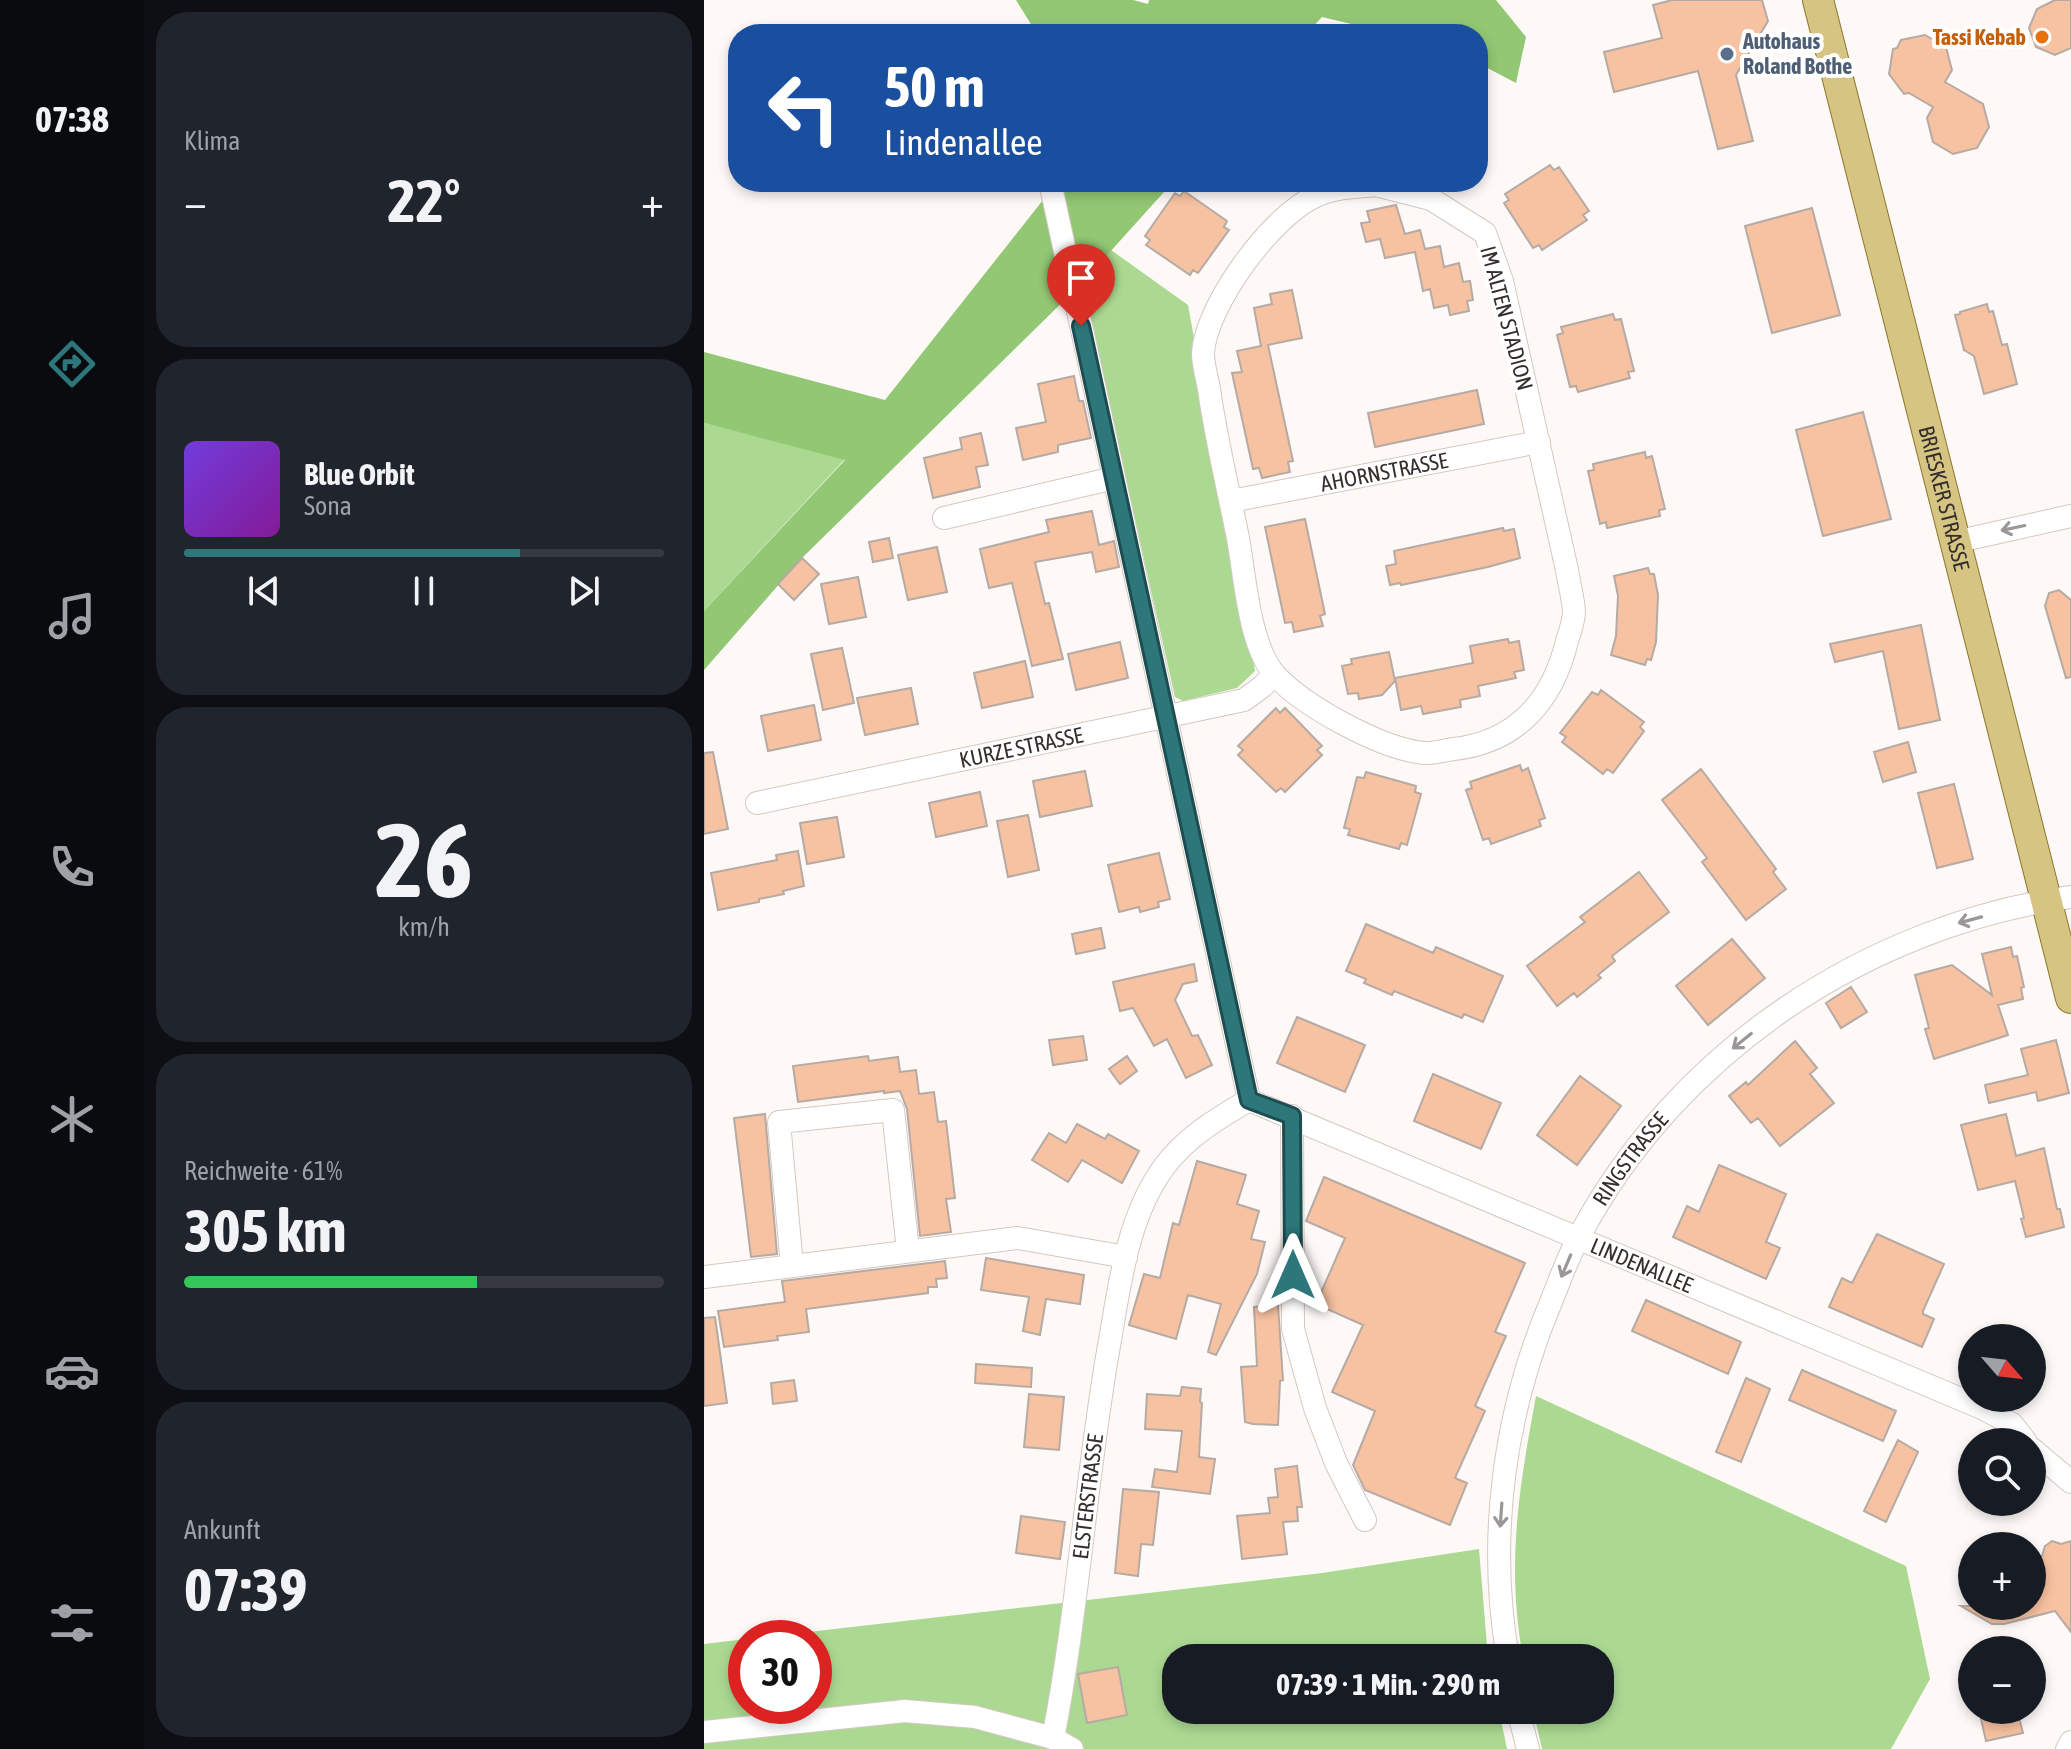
<!DOCTYPE html>
<html lang="de">
<head>
<meta charset="utf-8">
<style>
  :root { --surface:#171b24; --page:#20242c; --text:#f1f3f6; --muted:#9ea1a6; --line:#363941; --accent:#2d777b }
  body { margin:0; font-family:"Asap Condensed",sans-serif; background:var(--page); color:var(--text); height:100vh; display:flex; flex-direction:column; font-size:30px; white-space:nowrap }
  * { box-sizing:border-box; margin:0 }
  p { font-size:26px; color:var(--muted) }
  .icon { flex:none; width:44px; height:44px; fill:none; stroke:currentColor; stroke-width:2; stroke-linecap:round; stroke-linejoin:round }
  .map { position:relative; flex:1; overflow:hidden }
  .details { display:flex; flex-direction:column; gap:12px; padding:12px; background:#0d0f14; width:560px }
  .details>* { flex:none }
  .guide { position:absolute; left:24px; top:24px; width:760px; height:168px; border-radius:32px; box-shadow:0 4px 12px #0003; background:#1a4fa0; color:#fff; overflow:hidden }
  .needle { width:52px; rotate:118deg }
  .fabs { position:absolute; left:1254px; top:1324px; display:grid; gap:16px }
  .fabs a { display:grid; place-items:center; width:88px; height:88px; border-radius:50%; background:var(--surface); box-shadow:0 4px 12px #0003; font-size:40px }
  .speed { position:absolute; left:24px; top:1620px; display:flex; gap:16px; font-size:40px; font-weight:700; text-align:center }
  .speed>* { display:grid; place-content:center; width:104px; height:104px; border-radius:50%; background:var(--surface); box-shadow:0 4px 12px #0003; line-height:1 }
  .speed .limit { border:12px solid #d22; background:#fff; color:#111 }
  .pin { position:absolute; display:grid; place-items:center; width:68px; height:68px; color:#fff; margin:-82px -34px; border-radius:50% 50% 50% 0; rotate:-45deg; box-shadow:0 0 8px #0007 }
  .pin .icon { rotate:45deg }
  .me { position:absolute; width:88px; margin:-44px; rotate:0deg; stroke-linejoin:round; filter:drop-shadow(0 0 6px #0008) }
  .turn { display:flex; align-items:center; gap:28px; height:168px; padding:0 24px; font-size:36px }
  .turn .icon { width:104px; height:104px; stroke-width:2.5 }
  .turn b { display:block; font-size:56px; line-height:68px }
  .big { font-size:60px; font-weight:700; line-height:1.1 }
  .details .tile { flex:1; display:flex; flex-direction:column; justify-content:center; gap:12px; min-width:0; padding:0 28px; border-radius:32px; background:var(--page) }
  .details .dial { align-items:center; gap:0 }
  .dial b { font-size:104px; line-height:1 }
  .song { display:flex; align-items:center; gap:24px }
  .cover { width:96px; height:96px; border-radius:12px; background:linear-gradient(135deg,hsl(260 70% 55%),hsl(290 70% 35%)) }
  .played { height:8px; border-radius:4px; background:linear-gradient(90deg,var(--accent) 70%,var(--line) 70%) }
  .keys { display:flex; justify-content:space-around; direction:ltr }
  .heat { display:flex; justify-content:space-between; align-items:center; font-size:44px; direction:ltr }
  .charge { height:12px; border-radius:6px; background:linear-gradient(90deg,#34c759 61%,var(--line) 0) }
  .trip { position:absolute; left:458px; top:1644px; width:452px; height:80px; border-radius:32px; background:var(--surface); box-shadow:0 4px 12px #0003; font-weight:700; line-height:80px; text-align:center }
  main { display:flex; flex:1; min-height:0 }
  .menu { display:flex; flex-direction:column; width:144px; justify-content:space-around; align-items:center; background:#090b0e; color:var(--muted) }
  .menu .icon { width:56px; height:56px }
  .menu .on { color:var(--accent) }
  .menu b { font-size:36px; color:var(--text) }
  .map>svg:first-child { display:block }
</style>
</head>
<body>
<main>
<nav class="menu">
<b>07:38</b>
<svg class="icon on" aria-label="directions" viewBox="0 0 24 24"><path d="M12 3l9 9-9 9-9-9zM9 14v-3h6M13 9l2 2-2 2"/></svg>
<svg class="icon" aria-label="music" viewBox="0 0 24 24"><path d="M9 18V5l10-2v13"/><circle cx="6" cy="18" r="3"/><circle cx="16" cy="16" r="3"/></svg>
<svg class="icon" aria-label="phone" viewBox="0 0 24 24"><path d="M5 4h4l2 5-3 2q2 4 5 5l2-3 5 2v4C11 20 4 13 5 4z"/></svg>
<svg class="icon" aria-label="climate" viewBox="0 0 24 24"><path d="M12 3v18M4 7l16 10M4 17L20 7"/></svg>
<svg class="icon" aria-label="car" viewBox="0 0 24 24"><path d="M5 17H2v-5l4-1 3-4h7l3 4 3 1v5h-3M9 17h6M6 11h13"/><circle cx="7" cy="17" r="2"/><circle cx="17" cy="17" r="2"/></svg>
<svg class="icon" aria-label="filters" viewBox="0 0 24 24"><path d="M4 7h16M4 17h16"/><circle cx="9" cy="7" r="2"/><circle cx="15" cy="17" r="2"/></svg>
</nav>
<section class="details">
<div class="tile"><p>Klima</p>
<div class="heat"><a>−</a><b class="big">22°</b><a>+</a></div>
</div>
<div class="tile">
<div class="song"><i class="cover"></i><div><b>Blue Orbit</b><p>Sona</p></div></div>
<div class="played"></div>
<div class="keys"><svg class="icon" aria-label="previous" viewBox="0 0 24 24"><path d="M18 5L8 12l10 7zM5 5v14"/></svg><svg class="icon" aria-label="pause" viewBox="0 0 24 24"><path d="M8 5v14M16 5v14"/></svg><svg class="icon" aria-label="next" viewBox="0 0 24 24"><path d="M6 5l10 7-10 7zM19 5v14"/></svg></div>
</div>
<div class="tile dial"><b>26</b><p>km/h</p></div>
<div class="tile"><p>Reichweite · 61%</p><b class="big">305 km</b><div class="charge"></div></div>
<div class="tile"><p>Ankunft</p><b class="big">07:39</b></div>
</section>
<div class="map">
<svg width="1367" height="1749" viewBox="0 0 1367 1749">
  <rect width="100%" height="100%" fill="#fef9f6"/>
  <path fill="#abd991" d="M407,250L484,305L551,671L533,688L479,701L471,697L378,283Z
    M0,423L141,459L0,611Z
    M832,1396L1202,1566L1226,1679L1187,1749H838L829,1710H896V1658H819C802,1564 815,1488 832,1396Z
    M775,1549L784,1658H472V1710H795L803,1749H0V1644L42,1639V1706H110V1638H52L618,1573Z"/>
  <path fill="#92c774" d="M312,0H429L444,4L445,0H792L822,37L812,83L774,63V34H689L618,17L602,34H333Z
    M348,182H469L378,283L98,558L0,670V611L141,460L0,423V352L181,400L339,200Z"/>
  <path fill="#f7c2a1" stroke="#b6aaa4" stroke-width="2" d="M968,0H1058L1064,21L1032,75L1049,141L1014,149L994,71L910,92L900,52L958,38L949,5Z
    M1351,0H1367V48L1351,55L1332,47L1325,28L1333,9Z
    M1221,35L1228,39L1233,38L1235,42L1242,47L1248,70L1241,82L1279,104L1285,127L1273,148L1249,154L1229,142L1223,118L1229,107L1205,93L1200,94L1185,74L1189,49L1193,48L1197,40Z
    M846,165L850,170L855,167L885,211L879,215L883,220L838,250L835,245L829,248L800,203L805,200L801,194Z
    M480,191L523,221L520,227L525,230L494,273L489,270L486,275L442,245L446,240L441,236L471,193L476,196Z
    M692,205L701,234L716,230L721,249L736,246L740,267L755,263L759,282L766,281L769,300L763,301L765,311L746,315L744,305L730,308L726,289L719,291L711,252L681,258L676,239L662,242L657,223L666,222L663,211Z
    M1108,208L1136,315L1068,333L1041,226Z
    M588,290L598,338L564,345L589,461L584,462L586,472L558,478L555,468L549,469L528,373L538,372L533,351L557,346L550,308L568,304L566,294Z
    M1283,304L1285,312L1289,311L1298,345L1303,344L1313,384L1280,394L1270,356L1260,350L1251,315L1256,314V312Z
    M909,314L911,320L917,319L930,371L924,372L926,378L874,392L872,386L866,387L853,335L859,333L857,327Z
    M370,376L375,401H379L387,438L354,445V452L319,460L312,428L342,422L334,384Z
    M773,390L780,424L671,447L664,413Z
    M1159,412L1187,519L1119,536L1092,430Z
    M277,433L284,465L272,467L276,487L229,498L220,458L258,449L256,438Z
    M941,452L942,458L948,456L961,509L955,510L956,516L903,528L902,522L896,524L884,471L890,470L889,464Z
    M388,511L395,545L410,541L415,567L392,572L388,552L331,562L341,604L345,603L359,659L328,666L308,583L285,588L276,549L345,532L342,520Z
    M601,519L621,614L616,616L619,626L590,632L588,622L581,623L561,527Z
    M799,528L800,531L810,529L816,558L784,567L697,585L696,583L686,585L682,566L692,564L690,551Z
    M185,538L189,558L169,562L165,542Z
    M233,547L243,592L204,600L194,555Z
    M98,558L115,574L90,600L74,584Z
    M944,568L946,574H950L954,595L952,642L947,660L943,659L941,665L907,655L912,636L913,615L914,596L910,576Z
    M154,577L162,617L125,624L117,584Z
    M1355,590L1367,600V677L1362,678L1341,606L1345,593Z
    M1217,625L1236,720L1195,729L1179,651L1131,662L1126,644Z
    M804,639L805,643L815,641L820,670L810,672L812,678L774,686L776,696L756,700L757,707L719,714L717,706L697,710L691,678L769,663L766,646Z
    M416,642L424,678L372,690L364,654Z
    M138,648L150,703L119,710L107,654Z
    M685,652L691,681L678,695L655,699L654,693L644,694L638,666L648,664L647,659Z
    M321,661L329,697L278,708L270,673Z
    M207,688L214,724L161,735L153,698Z
    M897,690L940,722L936,727L940,731L909,773L903,769L899,774L858,742L862,737L856,733L888,692L894,695Z
    M110,705L117,740L64,751L57,716Z
    M572,708L576,713L581,708L618,746L613,750L618,755L581,792L577,788L572,792L534,755L539,750L534,746Z
    M1204,742L1212,772L1179,782L1170,752Z
    M9,752L24,829L0,834V753Z
    M816,765L818,771L824,768L841,818L835,820L837,826L787,844L785,838L779,840L762,790L768,788L766,782Z
    M997,769L1072,869L1069,872L1082,889L1042,920L998,862L1003,858L958,800Z
    M381,771L388,806L336,817L329,781Z
    M662,772L712,786L711,792L717,794L703,845L697,843L695,849L644,835L646,829L640,828L653,777L660,778Z
    M1250,784L1269,859L1233,868L1214,793Z
    M276,792L283,826L232,837L225,803Z
    M324,815L335,870L304,877L293,821Z
    M133,817L140,857L103,864L96,823Z
    M94,851L100,886L79,891L80,894L55,899V902L14,910L7,873L73,860L72,855Z
    M455,853L466,899L454,902L455,907L436,912L435,907L415,912L404,865Z
    M935,872L965,912L908,956L911,961L894,975L897,978L873,997L870,993L853,1006L823,966L881,922L876,917Z
    M662,924L729,953L732,947L799,976L779,1022L760,1014L758,1018L690,991L688,995L660,983L662,979L642,971Z
    M397,928L401,948L372,954L368,934Z
    M1028,939L1061,978L1004,1025L972,986Z
    M1307,947L1309,957L1313,956L1320,987L1317,988L1319,999L1294,1005L1304,1035L1230,1059L1221,1029L1225,1028L1211,975L1248,965L1288,995L1278,954Z
    M490,964L493,981L479,984L471,1000L488,1036L494,1035L508,1065L482,1078L463,1039L450,1046L429,1008L416,1011L409,982Z
    M1147,987L1163,1012L1137,1028L1122,1003Z
    M593,1017L661,1045L641,1092L573,1063Z
    M379,1036L383,1060L349,1065L345,1040Z
    M1352,1040L1365,1093L1334,1101L1332,1092L1285,1103L1281,1085L1324,1075L1317,1049Z
    M1091,1041L1113,1068L1106,1074L1130,1103L1076,1146L1054,1118L1047,1123L1025,1096L1042,1082L1044,1085Z
    M164,1056L165,1061L194,1057L196,1072L212,1070L215,1094L230,1092L234,1122L242,1121L251,1198L242,1199L247,1232L216,1236L203,1109L196,1091L180,1093V1091L94,1102L89,1066Z
    M423,1056L433,1071L416,1084L405,1069Z
    M729,1074L797,1103L777,1149L710,1121Z
    M876,1076L917,1106L873,1165L833,1135Z
    M61,1114L73,1254L47,1257L30,1118Z
    M1302,1114L1312,1156L1340,1148L1353,1209H1356L1360,1227L1322,1237L1317,1219L1320,1218L1311,1181L1274,1190L1257,1125Z
    M373,1124L401,1139L404,1134L435,1151L418,1183L378,1160L364,1182L328,1160L345,1133L362,1143Z
    M493,1161L542,1175L533,1204L555,1211L547,1239L561,1242L553,1274L512,1355L504,1352L517,1304L484,1295L472,1339L425,1325L440,1274L456,1278L469,1223L475,1225Z
    M1015,1165L1082,1194L1062,1242L1076,1248L1062,1279L969,1237L983,1206L995,1212Z
    M620,1177L821,1263L791,1332L802,1336L771,1406L781,1411L751,1478L763,1483L746,1525L661,1490L649,1465L671,1411L628,1392L659,1325L612,1304L641,1238L602,1221Z
    M1173,1234L1240,1264L1219,1311V1314L1230,1319L1218,1347L1125,1307L1138,1278L1148,1283Z
    M282,1258L380,1275L376,1304L342,1299L336,1335L319,1331L325,1297L277,1290Z
    M241,1261L243,1278L232,1279L233,1287H224V1293L102,1309L105,1332L73,1336L74,1340L20,1347L14,1311L81,1302L78,1281Z
    M942,1300L1037,1342L1024,1374L928,1331Z
    M574,1305L579,1380L576,1381L574,1425L549,1424L541,1422L537,1367L553,1366L550,1307Z
    M11,1317L23,1403L0,1406V1318Z
    M272,1364L328,1368L327,1387L271,1383Z
    M1098,1370L1192,1411L1179,1441L1085,1400Z
    M1042,1378L1066,1389L1037,1462L1012,1452Z
    M90,1380L93,1401L69,1404L67,1383Z
    M478,1387L497,1389L496,1402L498,1403L495,1457L511,1459L506,1494L448,1487L451,1469L473,1472L478,1431L441,1429L443,1394L476,1396Z
    M325,1394L360,1397L355,1450L320,1447Z
    M1194,1440L1214,1452L1182,1522L1160,1511Z
    M593,1466L598,1507H593L594,1521L579,1522L583,1554L538,1559L533,1516L566,1513L564,1498L574,1497L571,1469Z
    M419,1489L455,1492L449,1545L437,1544L434,1576L411,1573Z
    M317,1516L361,1522L356,1559L312,1553Z
    M1348,1541L1357,1544L1367,1541V1632L1351,1611L1300,1624H1288L1257,1606H1328V1559L1338,1556L1341,1546Z
    M414,1667L423,1715L383,1723L374,1674Z
    M1275,1710H1313L1319,1733L1282,1741Z"/>
  <g fill="none" stroke-linecap="round" stroke-linejoin="round">
    <g stroke="#d4c8c1" stroke-width="24">
      <g id="minor">
        <path d="M346,182L545,1100"/>
        <path d="M672,185L727,199L781,233L798,281L863,570C865,583 869,598 870,611C870,621 866,632 863,641C849,700 813,742 750,749C741,750 730,754 720,753C678,749 601,707 572,676C545,647 541,576 534,538C524,488 512,439 505,389C503,378 499,365 499,353C502,305 568,215 612,196C631,187 652,187 672,185Z"/>
        <path id="s1" d="M527,501L835,442"/>
        <path d="M240,518L410,478"/>
        <path d="M1251,542L1367,516"/>
        <path id="s2" d="M53,803L540,700L559,686L570,674"/>
        <path id="s3" d="M545,1100L1278,1408L1308,1424L1322,1442"/>
        <path d="M588,1116L589,1329L611,1408L632,1463L661,1520"/>
        <path d="M88,1266L75,1122L189,1110L204,1251"/>
        <path d="M0,1277L314,1238L422,1257"/>
        <path d="M1328,1449L1367,1482"/>
        <path id="s4" d="M804,1658C783,1538 800,1413 847,1302C856,1280 864,1256 876,1235C973,1052 1163,926 1367,897"/>
        <path d="M814,1710L824,1749"/>
        <path d="M0,1732L201,1711L271,1717L349,1738L368,1749"/>
        <path id="s5" d="M349,1738C375,1606 382,1472 406,1340C416,1282 424,1216 460,1167C482,1137 513,1119 545,1100"/>
        <path d="M1363,1749L1367,1742"/>
      </g>
    </g>
    <g stroke="#8b762e" stroke-width="32">
      <g id="major">
        <path id="s6" d="M1114,0L1367,998"/>
      </g>
    </g>
    <use href="#minor" stroke="#fff" stroke-width="22"/>
    <use href="#major" stroke="#d6c482" stroke-width="30"/>
  </g>
  <defs><path id="oneway-shaft" d="M-6 0H5M1.5-3L5.5 0L1.5 3" fill="none" stroke-width="1.6" stroke-linecap="round" stroke-linejoin="round" transform="scale(2)"/></defs>
  <g stroke="#9a9796">
    <use href="#oneway-shaft" transform="translate(1309 528) rotate(168)"/>
    <use href="#oneway-shaft" transform="translate(1266 920) rotate(165)"/>
    <use href="#oneway-shaft" transform="translate(1038 1041) rotate(141)"/>
    <use href="#oneway-shaft" transform="translate(862 1266) rotate(113)"/>
    <use href="#oneway-shaft" transform="translate(797 1515) rotate(94)"/>
  </g>
  <g fill="none" stroke-linecap="round" stroke-linejoin="round">
    <g stroke="#1d4d50" stroke-width="20">
      <path id="route" d="M377,326L545,1100L588,1116L589,1275"/>
    </g>
    <use href="#route" stroke="#2d777b" stroke-width="14"/>
  </g>
  <circle fill="#e8710a" stroke="#fff" stroke-width="3" cx="1338" cy="37" r="8"/>
  <circle fill="#5c6f8a" stroke="#fff" stroke-width="3" cx="1023" cy="54" r="8"/>
  <g text-anchor="middle" dominant-baseline="central" stroke-width="8" stroke-linejoin="round" paint-order="stroke">
    <g font-size="22" font-weight="bold" fill="#c56008" stroke="#fff" text-anchor="end">
      <text x="1322" y="37">Tassi Kebab</text>
    </g>
    <g font-size="22" font-weight="bold" fill="#4e5e75" stroke="#fff" text-anchor="start">
      <text x="1039" y="41">Autohaus<tspan x="1039" dy="25">Roland Bothe</tspan></text>
    </g>
    <g font-size="22" fill="#342f2d" stroke="#fff">
      <text transform="translate(803 318) rotate(75)">IM ALTEN STADION</text>
      <text stroke="none"><textPath href="#s1" startOffset="156">AHORNSTRASSE</textPath></text>
      <text stroke="none"><textPath href="#s6" startOffset="514">BRIESKER STRASSE</textPath></text>
      <text stroke="none"><textPath href="#s2" startOffset="270">KURZE STRASSE</textPath></text>
      <text stroke="none"><textPath href="#s4" startOffset="528">RINGSTRASSE</textPath></text>
      <text stroke="none"><textPath href="#s3" startOffset="426">LINDENALLEE</textPath></text>
      <text stroke="none"><textPath href="#s5" startOffset="244">ELSTERSTRASSE</textPath></text>
    </g>
  </g>
</svg>
<div class="fabs">
<a><svg class="needle" viewBox="-14 -14 28 28"><path d="M0-13l5 13h-10z" fill="#e53935"/><path d="M0 13l5-13h-10z" fill="#9ea1a6"/></svg></a>
<a><svg class="icon" aria-label="search" viewBox="0 0 24 24"><circle cx="10" cy="10" r="6"/><path d="M15 15l6 6"/></svg></a>
<a>+</a>
<a>−</a>
</div>
<div class="speed"><div class="limit">30</div></div>
<div class="pin" style="left:377px;top:326px;background:#d93025"><svg class="icon" aria-label="arrive" viewBox="0 0 24 24"><path d="M6 21V4h12l-3 4 3 4H6"/></svg></div>
<svg class="me" style="left:589px;top:1275px" viewBox="-20 -20 40 40"><path d="M0-17L14 15 0 8-14 15z" fill="#2d777b" stroke="#fff" stroke-width="4"/></svg>
<div class="trip">07:39 · 1 Min. · 290 m</div>
<div class="guide">
<div class="turn"><svg class="icon" aria-label="left" viewBox="0 0 24 24"><path d="M17 20v-9H6M10 6l-5 5 5 5"/></svg><div><b>50 m</b>Lindenallee</div></div>
</div>
</div>
</main>
</body>
</html>
